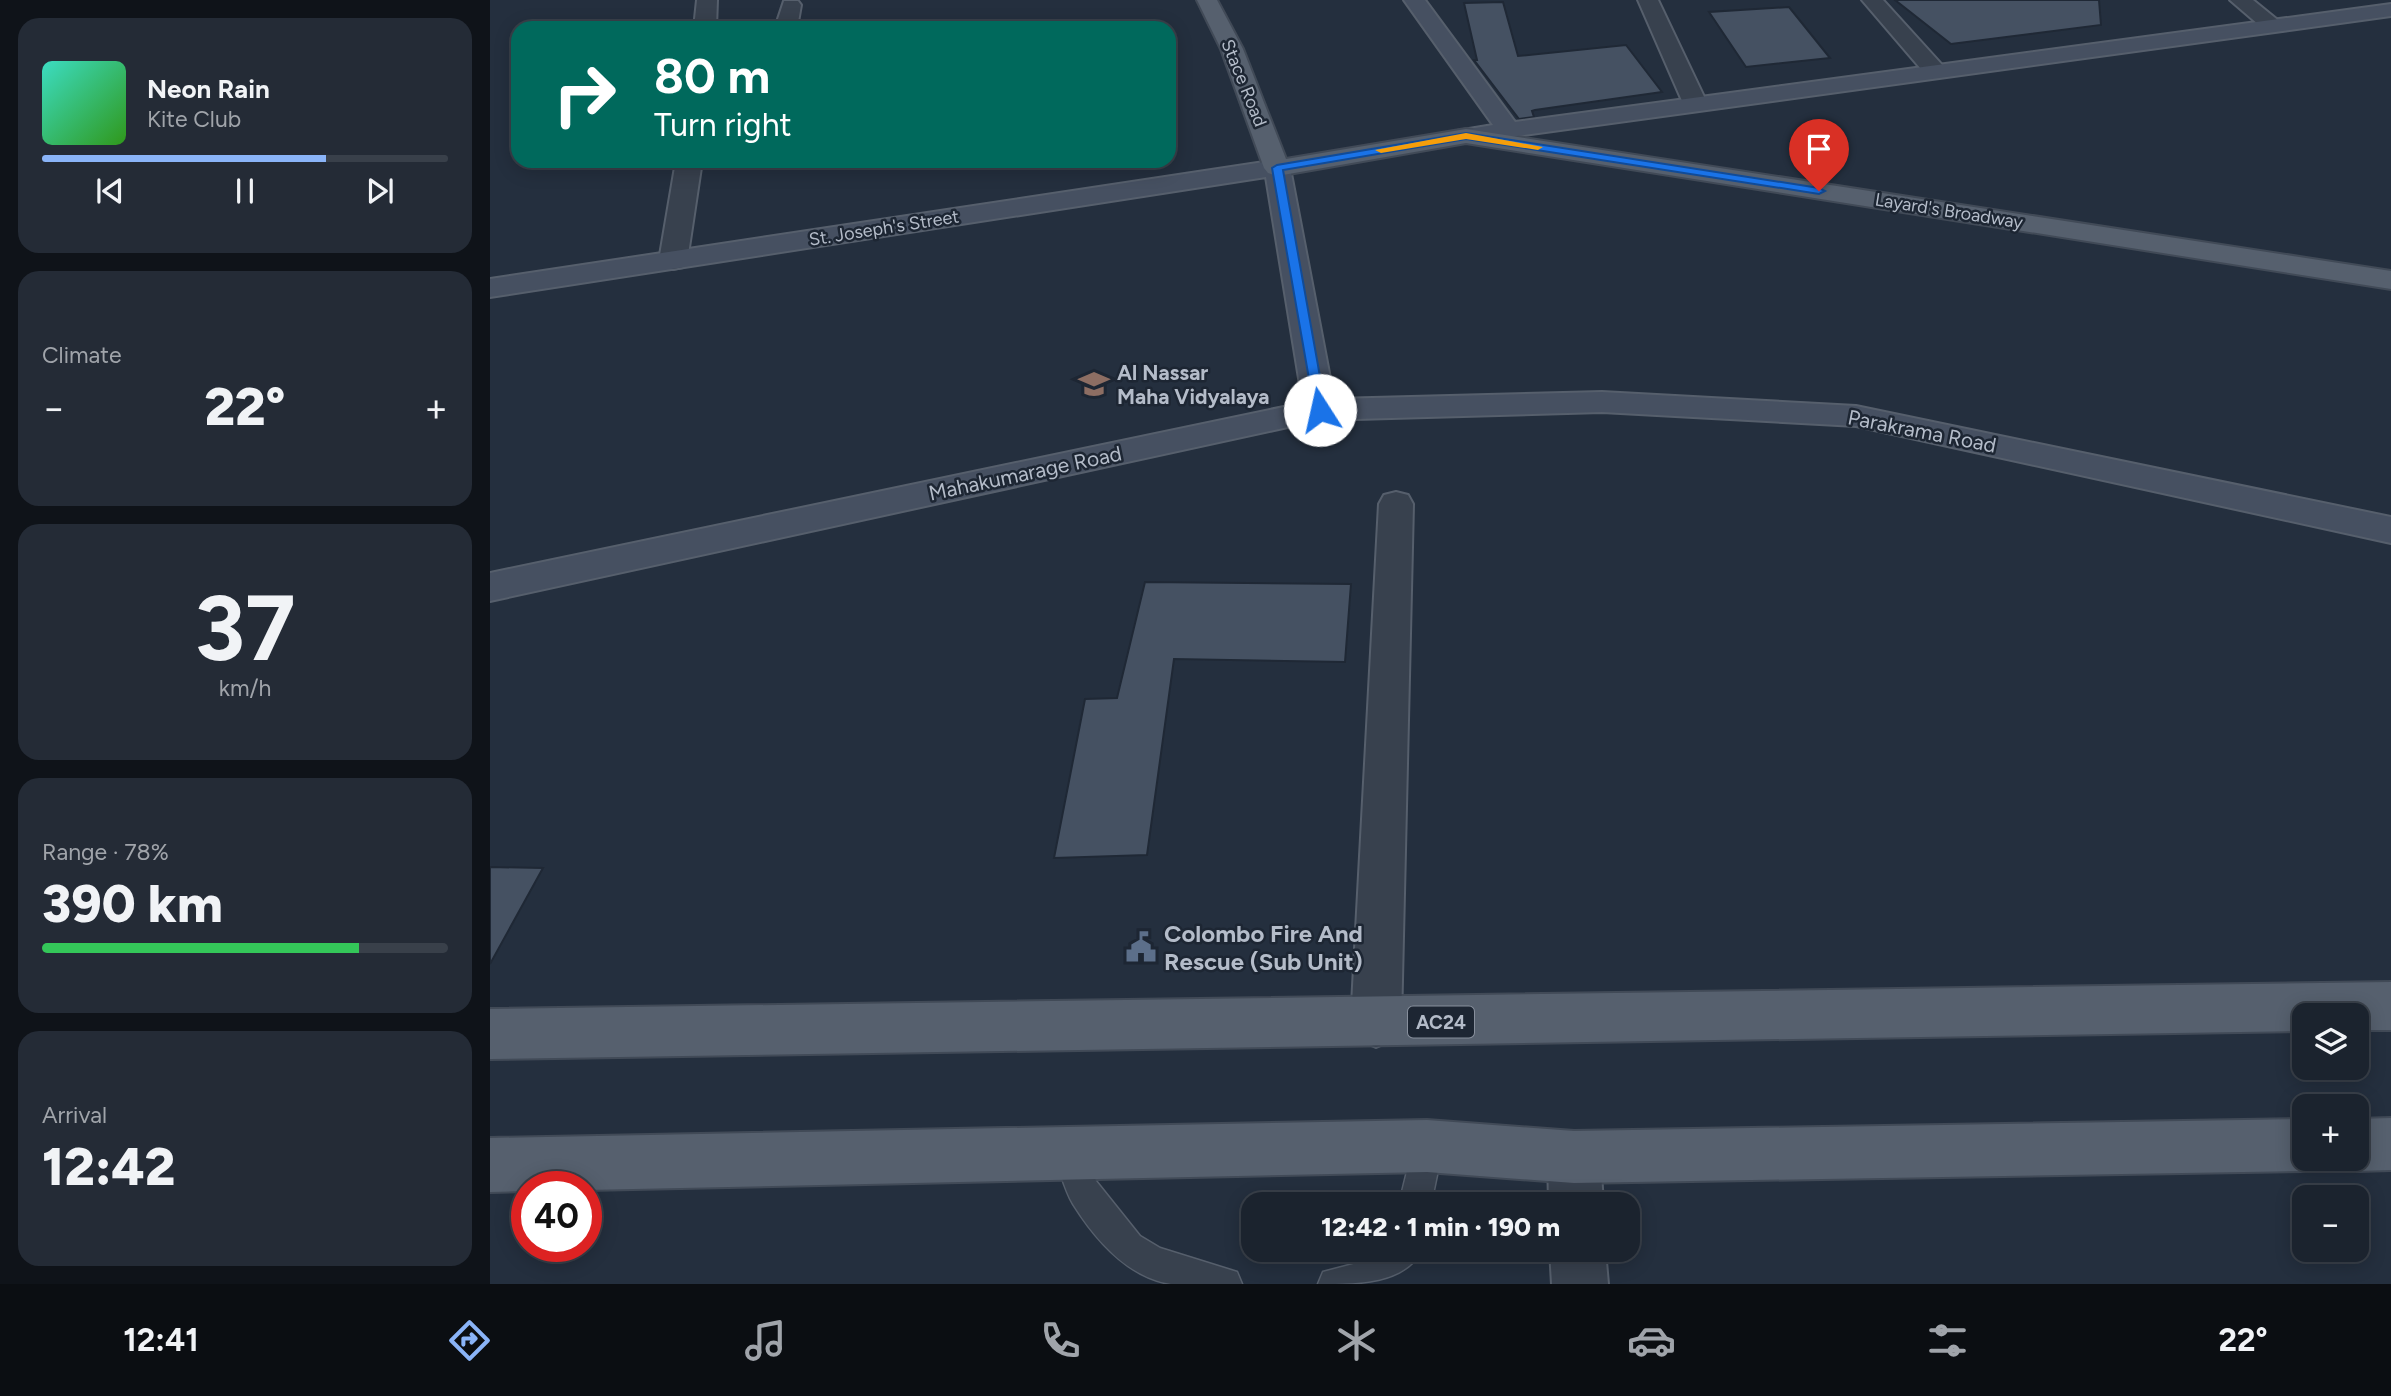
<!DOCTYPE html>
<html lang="en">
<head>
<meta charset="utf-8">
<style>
  :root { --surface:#1b232e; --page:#242b36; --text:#f1f3f6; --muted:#a0a4aa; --line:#39404a; --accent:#8ab4f8 }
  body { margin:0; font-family:Figtree,sans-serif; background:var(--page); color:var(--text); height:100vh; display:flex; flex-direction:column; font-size:26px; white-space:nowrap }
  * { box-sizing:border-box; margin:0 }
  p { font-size:23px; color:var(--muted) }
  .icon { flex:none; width:38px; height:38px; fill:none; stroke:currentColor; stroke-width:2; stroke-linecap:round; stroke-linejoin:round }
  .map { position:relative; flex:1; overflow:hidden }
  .drawer { display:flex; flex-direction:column; gap:18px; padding:18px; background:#0f1319; width:490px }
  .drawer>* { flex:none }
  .guide { position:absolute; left:21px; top:21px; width:665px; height:147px; border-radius:21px; box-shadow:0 4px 18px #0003,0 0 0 2px var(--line); background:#00695c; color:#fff; overflow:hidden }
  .controls { position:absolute; left:1802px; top:1003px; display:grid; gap:14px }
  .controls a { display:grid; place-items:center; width:77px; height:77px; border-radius:14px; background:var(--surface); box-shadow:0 4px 18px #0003,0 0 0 2px var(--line); font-size:35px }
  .speed { position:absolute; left:21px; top:1171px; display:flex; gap:14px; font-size:35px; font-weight:700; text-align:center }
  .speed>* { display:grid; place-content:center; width:91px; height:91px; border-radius:50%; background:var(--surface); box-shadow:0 4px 18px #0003,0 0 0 2px var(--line); line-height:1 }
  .speed .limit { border:10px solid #d22; background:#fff; color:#111 }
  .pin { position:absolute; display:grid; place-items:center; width:60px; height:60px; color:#fff; margin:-72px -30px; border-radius:50% 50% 50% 0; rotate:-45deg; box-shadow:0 0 7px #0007 }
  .pin .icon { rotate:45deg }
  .me { position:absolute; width:77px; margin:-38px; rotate:350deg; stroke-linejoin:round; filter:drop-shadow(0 0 5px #0008) }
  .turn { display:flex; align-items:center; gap:24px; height:147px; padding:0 28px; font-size:32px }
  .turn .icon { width:91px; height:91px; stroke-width:2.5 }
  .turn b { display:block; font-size:49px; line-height:60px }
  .big { font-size:52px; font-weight:800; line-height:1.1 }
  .drawer .card { flex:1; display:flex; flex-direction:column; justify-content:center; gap:10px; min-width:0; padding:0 24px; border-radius:21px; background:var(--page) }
  .drawer .dial { align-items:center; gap:0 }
  .dial b { font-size:91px; line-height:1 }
  .song { display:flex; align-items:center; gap:21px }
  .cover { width:84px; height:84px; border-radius:10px; background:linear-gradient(135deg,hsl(170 70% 55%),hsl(110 70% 35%)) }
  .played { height:7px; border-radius:4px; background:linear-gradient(90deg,var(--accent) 70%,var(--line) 70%) }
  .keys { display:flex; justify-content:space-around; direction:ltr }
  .heat { display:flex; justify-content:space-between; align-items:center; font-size:38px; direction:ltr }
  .charge { height:10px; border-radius:5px; background:linear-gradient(90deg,#34c759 78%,var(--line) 0) }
  .trip { position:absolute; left:751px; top:1192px; width:399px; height:70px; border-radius:21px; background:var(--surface); box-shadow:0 4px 18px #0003,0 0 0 2px var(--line); font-weight:800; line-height:70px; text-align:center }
  .dock { display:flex; height:112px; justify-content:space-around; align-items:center; background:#0b0e12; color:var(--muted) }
  .dock .icon { width:49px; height:49px }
  .dock .on { color:var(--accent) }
  .dock b { font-size:32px; color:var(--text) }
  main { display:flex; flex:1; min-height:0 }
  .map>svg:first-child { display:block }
</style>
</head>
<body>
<main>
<section class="drawer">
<div class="card">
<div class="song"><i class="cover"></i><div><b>Neon Rain</b><p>Kite Club</p></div></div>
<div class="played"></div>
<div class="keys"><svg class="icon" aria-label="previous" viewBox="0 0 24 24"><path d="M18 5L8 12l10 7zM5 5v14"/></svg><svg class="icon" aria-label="pause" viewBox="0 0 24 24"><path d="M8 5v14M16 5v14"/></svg><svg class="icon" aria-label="next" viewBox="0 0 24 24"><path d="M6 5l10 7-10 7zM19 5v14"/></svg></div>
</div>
<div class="card"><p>Climate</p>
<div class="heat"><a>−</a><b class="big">22°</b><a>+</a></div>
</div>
<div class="card dial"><b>37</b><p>km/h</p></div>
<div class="card"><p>Range · 78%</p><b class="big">390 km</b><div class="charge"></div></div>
<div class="card"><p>Arrival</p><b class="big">12:42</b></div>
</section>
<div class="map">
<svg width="1901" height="1284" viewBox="0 0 1901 1284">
  <rect width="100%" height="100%" fill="#242f3e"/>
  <path fill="#455162" stroke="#1f2835" stroke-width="2" d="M1405,0H1609L1611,25L1461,44Z
    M1013,2L1028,56L1136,45L1172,92L1045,110L1042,111L1044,117L1029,119L984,60H987L974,3Z
    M1299,7L1340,58L1256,67L1219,12Z
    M655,582L861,584L855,662L684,659L657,855L564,858L595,699L627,698Z
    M0,867L53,868L0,964Z"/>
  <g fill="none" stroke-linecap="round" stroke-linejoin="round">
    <g stroke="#565f6c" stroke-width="3">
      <path id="lane" d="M937,1130L948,1135L953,1146L941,1204H909L926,1135Z
        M579,1137L590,1142L606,1181L650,1236L670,1248L747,1272L752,1284C729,1284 703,1284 681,1284C637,1277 605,1239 583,1204C574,1189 570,1169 563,1153L568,1142Z
        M893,1250H932C914,1284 869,1284 828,1284L833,1272L875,1261Z"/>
    </g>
    <g stroke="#565f6c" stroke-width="4">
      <path id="street" d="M207,0H227L226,28H204Z
        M1148,0H1168L1217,103L1213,108H1197L1193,103Z
        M1372,0H1393L1453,66L1456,71L1453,76H1437Z
        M1740,0H1763L1795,26L1792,31H1776Z
        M294,1H308L311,5L307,28H285Z
        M186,161H212L197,261L193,267L183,269L173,267L169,261Z
        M906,492L918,495L923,504L911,1023L903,1040L886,1047L869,1040L861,1023L889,504L894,495Z
        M1084,1131L1103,1138L1110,1157L1113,1204H1059L1058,1157L1065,1138Z
        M1060,1250H1115L1118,1284H1062Z"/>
    </g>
    <g stroke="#565f6c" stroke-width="4">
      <path id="secondary" d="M914,0H935L1025,122L1901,4V16L976,143L967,141L964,136L967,131L1003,125Z
        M787,160L796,163L800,168L844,399L1112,392L1366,406L1901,517V543L1366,426L1112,412L830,420L0,601V573L813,403L776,177L0,297V279Z"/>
    </g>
    <g stroke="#414a57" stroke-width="4">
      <path id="primary" d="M707,0H727L753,49L796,159L976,129L1901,271V289L976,143L787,176L778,173L774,168L731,49Z
        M1901,982V1030H1867V1015H1815V1031L0,1059V1009Z
        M1901,1118V1170L1867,1171L1848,1164L1846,1158H1867V1119Z
        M1815,1119V1158H1836L1834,1164L1815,1171L1084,1183L937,1172L96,1190V1186H37V1191L0,1192V1138L937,1120L1084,1131Z"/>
    </g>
    <use href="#lane" fill="#38414e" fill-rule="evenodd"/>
    <use href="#street" fill="#38414e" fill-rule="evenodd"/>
    <use href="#secondary" fill="#465061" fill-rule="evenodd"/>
    <use href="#primary" fill="#56606e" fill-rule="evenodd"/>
  </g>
  <path fill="#1a73e8" stroke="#114b97" stroke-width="2" d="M976,133L1329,188L1335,191L1329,194L976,139L793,170L836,410L834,413H825L782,168L787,165Z"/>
  <path fill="#f59e0b" d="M976,133L1053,147L1048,150L976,139L891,153L885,150Z"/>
  <defs>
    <g id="school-bare" transform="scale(2.415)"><path d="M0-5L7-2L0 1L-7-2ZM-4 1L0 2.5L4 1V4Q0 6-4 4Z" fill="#8d6e63" stroke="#1d2633" stroke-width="2.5" paint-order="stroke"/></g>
    <g id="civic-bare" transform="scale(2.415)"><path d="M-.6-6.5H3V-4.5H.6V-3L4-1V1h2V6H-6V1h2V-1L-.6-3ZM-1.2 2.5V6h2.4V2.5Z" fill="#5c6f8a" stroke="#1d2633" stroke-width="2.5" paint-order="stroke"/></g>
  </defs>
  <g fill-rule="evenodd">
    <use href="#school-bare" x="604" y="384"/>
    <use href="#civic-bare" x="651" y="947"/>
  </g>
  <g text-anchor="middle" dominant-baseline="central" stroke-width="5" stroke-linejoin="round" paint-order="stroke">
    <g font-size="18" fill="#b4bcc9" stroke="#1d2633">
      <text transform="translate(754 83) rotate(68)">Stace Road</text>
      <text transform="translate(1459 211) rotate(9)">Layard's Broadway</text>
      <text transform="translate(394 228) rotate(-9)">St. Joseph's Street</text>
    </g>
    <rect fill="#1d2633" stroke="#878f9c" stroke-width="2" x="918" y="1006.5" width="66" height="31" rx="5"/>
    <g font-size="19" font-weight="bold" fill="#b4bcc9">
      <text x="951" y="1022">AC24</text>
    </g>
    <g font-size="21" font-weight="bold" fill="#b4bcc9" stroke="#1d2633" text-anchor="start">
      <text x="627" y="372">Al Nassar<tspan x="627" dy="24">Maha Vidyalaya</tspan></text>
    </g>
    <g font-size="21" fill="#b4bcc9" stroke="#1d2633">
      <text transform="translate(1432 431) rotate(11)">Parakrama Road</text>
      <text transform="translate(535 473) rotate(-12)">Mahakumarage Road</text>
    </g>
    <g font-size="24" font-weight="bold" fill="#b4bcc9" stroke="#1d2633" text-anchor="start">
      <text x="674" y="933">Colombo Fire And<tspan x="674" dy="28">Rescue (Sub Unit)</tspan></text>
    </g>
  </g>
</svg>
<div class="controls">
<a><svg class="icon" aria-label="layers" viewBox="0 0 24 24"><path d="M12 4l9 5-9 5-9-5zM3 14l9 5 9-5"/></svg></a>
<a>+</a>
<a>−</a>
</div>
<div class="speed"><div class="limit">40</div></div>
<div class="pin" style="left:1329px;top:191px;background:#d93025"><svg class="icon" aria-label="arrive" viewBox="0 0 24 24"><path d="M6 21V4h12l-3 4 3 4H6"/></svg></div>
<svg class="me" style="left:830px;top:410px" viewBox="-20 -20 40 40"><circle r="19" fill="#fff"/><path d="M0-13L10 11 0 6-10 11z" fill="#1a73e8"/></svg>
<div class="trip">12:42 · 1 min · 190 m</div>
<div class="guide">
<div class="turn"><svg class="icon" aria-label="right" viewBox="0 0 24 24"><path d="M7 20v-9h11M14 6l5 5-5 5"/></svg><div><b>80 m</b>Turn right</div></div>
</div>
</div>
</main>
<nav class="dock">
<b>12:41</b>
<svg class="icon on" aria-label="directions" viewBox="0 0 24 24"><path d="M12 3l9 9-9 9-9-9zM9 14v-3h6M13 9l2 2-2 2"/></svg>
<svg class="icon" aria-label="music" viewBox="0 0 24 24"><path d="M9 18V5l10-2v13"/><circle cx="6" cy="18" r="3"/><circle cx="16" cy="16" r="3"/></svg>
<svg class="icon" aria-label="phone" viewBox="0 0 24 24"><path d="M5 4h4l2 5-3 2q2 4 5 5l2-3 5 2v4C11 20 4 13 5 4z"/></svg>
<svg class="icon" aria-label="climate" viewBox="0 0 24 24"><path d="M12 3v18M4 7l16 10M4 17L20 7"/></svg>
<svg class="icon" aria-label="car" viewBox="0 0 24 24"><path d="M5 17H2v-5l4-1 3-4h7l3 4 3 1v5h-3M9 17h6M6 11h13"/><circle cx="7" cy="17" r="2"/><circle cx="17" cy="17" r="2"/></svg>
<svg class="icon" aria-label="filters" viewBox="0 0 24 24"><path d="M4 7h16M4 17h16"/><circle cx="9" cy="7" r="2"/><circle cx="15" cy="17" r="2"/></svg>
<b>22°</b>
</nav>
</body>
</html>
